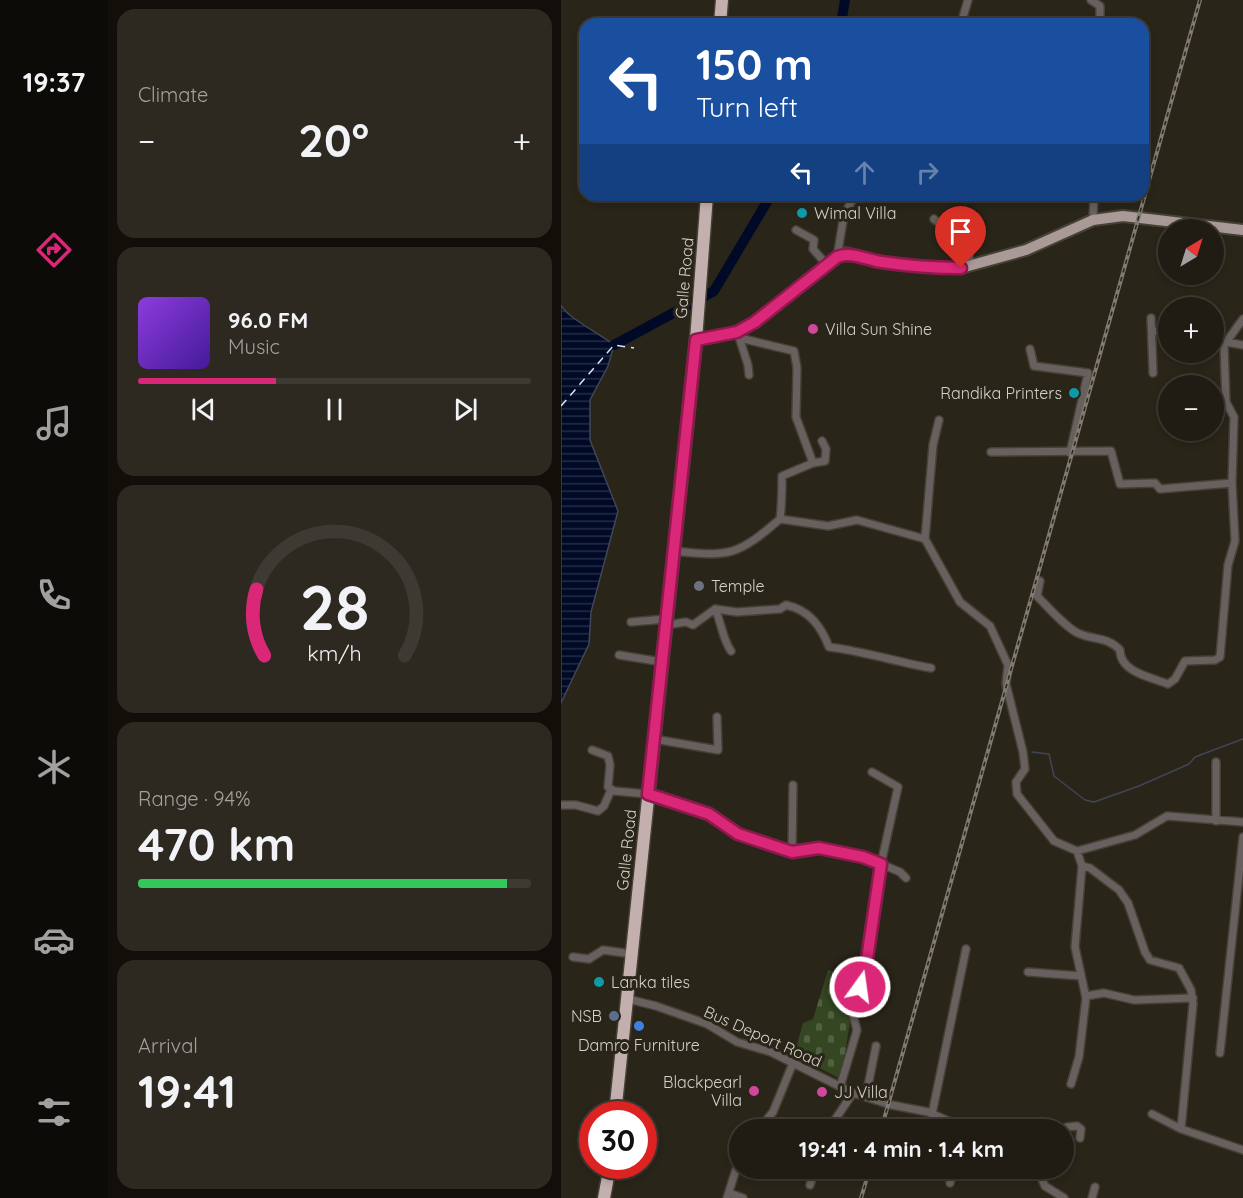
<!DOCTYPE html>
<html lang="en">
<head>
<meta charset="utf-8">
<style>
  :root { --surface:#201c13; --page:#2d2921; --text:#f1f3f6; --muted:#a2a1a0; --line:#3d3a33; --accent:#db2777 }
  body { margin:0; font-family:Quicksand,sans-serif; background:var(--page); color:var(--text); height:100vh; display:flex; flex-direction:column; font-size:22px; white-space:nowrap }
  * { box-sizing:border-box; margin:0 }
  p { font-size:20px; color:var(--muted) }
  .icon { flex:none; width:33px; height:33px; fill:none; stroke:currentColor; stroke-width:2; stroke-linecap:round; stroke-linejoin:round }
  .map { position:relative; flex:1; overflow:hidden }
  .side { display:flex; flex-direction:column; gap:9px; padding:9px; background:#120f0a; width:453px }
  .side>* { flex:none }
  .banner { position:absolute; left:18px; top:18px; width:570px; height:183px; border-radius:18px; box-shadow:0 3px 9px #0003,0 0 0 2px var(--line); background:#1a4fa0; color:#fff; overflow:hidden }
  .needle { width:39px; rotate:38deg }
  .controls { position:absolute; left:597px; top:219px; display:grid; gap:12px }
  .controls a { display:grid; place-items:center; width:66px; height:66px; border-radius:50%; background:var(--surface); box-shadow:0 3px 9px #0003,0 0 0 2px var(--line); font-size:30px }
  .speed { position:absolute; left:18px; top:1101px; display:flex; gap:12px; font-size:30px; font-weight:700; text-align:center }
  .speed>* { display:grid; place-content:center; width:78px; height:78px; border-radius:50%; background:var(--surface); box-shadow:0 3px 9px #0003,0 0 0 2px var(--line); line-height:1 }
  .speed .limit { border:9px solid #d22; background:#fff; color:#111 }
  .pin { position:absolute; display:grid; place-items:center; width:51px; height:51px; color:#fff; margin:-62px -26px; border-radius:50% 50% 50% 0; rotate:-45deg; box-shadow:0 0 6px #0007 }
  .pin .icon { rotate:45deg }
  .me { position:absolute; width:66px; margin:-33px; rotate:14deg; stroke-linejoin:round; filter:drop-shadow(0 0 4px #0008) }
  .turn { display:flex; align-items:center; gap:21px; height:126px; padding:0 18px; font-size:27px }
  .turn .icon { width:78px; height:78px; stroke-width:2.5 }
  .turn b { display:block; font-size:42px; line-height:51px }
  .lanes { display:flex; align-items:center; height:57px; padding:0 18px; background:#0003; justify-content:center; gap:30px; direction:ltr }
  .lanes .off { opacity:.35 }
  .big { font-size:45px; font-weight:700; line-height:1.1 }
  .side .card { flex:1; display:flex; flex-direction:column; justify-content:center; gap:9px; min-width:0; padding:0 21px; border-radius:18px; background:var(--page) }
  .side .dial { align-items:center; gap:0 }
  .dial svg { height:156px; overflow:visible; fill:none; stroke:var(--line); stroke-width:7; stroke-linecap:round; text-anchor:middle }
  .dial text { fill:var(--text); stroke:none }
  .song { display:flex; align-items:center; gap:18px }
  .cover { width:72px; height:72px; border-radius:9px; background:linear-gradient(135deg,hsl(270 70% 55%),hsl(260 70% 35%)) }
  .played { height:6px; border-radius:3px; background:linear-gradient(90deg,var(--accent) 35%,var(--line) 35%) }
  .keys { display:flex; justify-content:space-around; direction:ltr }
  .heat { display:flex; justify-content:space-between; align-items:center; font-size:33px; direction:ltr }
  .charge { height:9px; border-radius:4px; background:linear-gradient(90deg,#34c759 94%,var(--line) 0) }
  .trip { position:absolute; left:168px; top:1119px; width:345px; height:60px; border-radius:30px; background:var(--surface); box-shadow:0 3px 9px #0003,0 0 0 2px var(--line); font-weight:700; line-height:60px; text-align:center }
  main { display:flex; flex:1; min-height:0 }
  .menu { display:flex; flex-direction:column; width:108px; justify-content:space-around; align-items:center; background:#0d0b08; color:var(--muted) }
  .menu .icon { width:42px; height:42px }
  .menu .selected { color:var(--accent) }
  .menu b { font-size:27px; color:var(--text) }
  .map>svg:first-child { display:block }
</style>
</head>
<body>
<main>
<nav class="menu">
<b>19:37</b>
<svg class="icon selected" aria-label="directions" viewBox="0 0 24 24"><path d="M12 3l9 9-9 9-9-9zM9 14v-3h6M13 9l2 2-2 2"/></svg>
<svg class="icon" aria-label="music" viewBox="0 0 24 24"><path d="M9 18V5l10-2v13"/><circle cx="6" cy="18" r="3"/><circle cx="16" cy="16" r="3"/></svg>
<svg class="icon" aria-label="phone" viewBox="0 0 24 24"><path d="M5 4h4l2 5-3 2q2 4 5 5l2-3 5 2v4C11 20 4 13 5 4z"/></svg>
<svg class="icon" aria-label="climate" viewBox="0 0 24 24"><path d="M12 3v18M4 7l16 10M4 17L20 7"/></svg>
<svg class="icon" aria-label="car" viewBox="0 0 24 24"><path d="M5 17H2v-5l4-1 3-4h7l3 4 3 1v5h-3M9 17h6M6 11h13"/><circle cx="7" cy="17" r="2"/><circle cx="17" cy="17" r="2"/></svg>
<svg class="icon" aria-label="filters" viewBox="0 0 24 24"><path d="M4 7h16M4 17h16"/><circle cx="9" cy="7" r="2"/><circle cx="15" cy="17" r="2"/></svg>
</nav>
<section class="side">
<div class="card"><p>Climate</p>
<div class="heat"><a>−</a><b class="big">20°</b><a>+</a></div>
</div>
<div class="card">
<div class="song"><i class="cover"></i><div><b>96.0 FM</b><p>Music</p></div></div>
<div class="played"></div>
<div class="keys"><svg class="icon" aria-label="previous" viewBox="0 0 24 24"><path d="M18 5L8 12l10 7zM5 5v14"/></svg><svg class="icon" aria-label="pause" viewBox="0 0 24 24"><path d="M8 5v14M16 5v14"/></svg><svg class="icon" aria-label="next" viewBox="0 0 24 24"><path d="M6 5l10 7-10 7zM19 5v14"/></svg></div>
</div>
<div class="card dial"><svg viewBox="0 0 100 80">
<path d="M14 69A42 42 0 1 1 86 69"/>
<path d="M14 69A42 42 0 0 1 10 35" stroke="#db2777"/>
<text x="50" y="56" font-size="32" font-weight="700">28</text>
<text x="50" y="72" font-size="11">km/h</text>
</svg></div>
<div class="card"><p>Range · 94%</p><b class="big">470 km</b><div class="charge"></div></div>
<div class="card"><p>Arrival</p><b class="big">19:41</b></div>
</section>
<div class="map">
<svg width="682" height="1198" viewBox="0 0 682 1198">
  <defs>
    <pattern id="cemetery-stones" width="16" height="16" patternUnits="userSpaceOnUse" patternTransform="scale(1.5)"><rect width="16" height="16" fill="#344622"/><path d="M2 7V4a2 2 0 0 1 4 0v3zM10 15v-3a2 2 0 0 1 4 0v3z" fill="#506041"/></pattern>
    <pattern id="water-rules" width="6" height="5" patternUnits="userSpaceOnUse" patternTransform="scale(1.5)"><rect width="6" height="5" fill="#000a26"/><path d="M0 2.5h6" fill="none" stroke="#242d44"/></pattern>
  </defs>
  <rect width="100%" height="100%" fill="#2a2519"/>
  <path fill="url(#cemetery-stones)" d="M267,970L299,980L290,1015L280,1079L233,1055L242,1023L252,1019Z"/>
  <path fill="url(#water-rules)" stroke="#404657" stroke-width="1.5" d="M0,305C5,317 41,335 53,345L47,366L29,400V440L57,511L30,612L28,644L0,703Z"/>
  <g fill="none" stroke-linecap="round" stroke-linejoin="round">
    <path stroke="#404657" stroke-width="1.5" d="M471,752L488,754L493,776L524,800L533,802L578,786L628,764L634,757L682,739"/>
    <path stroke="#000a26" stroke-width="10" d="M280,24L284,0
      M53,345L153,291L210,195"/>
    <path stroke="#d3e5fd" stroke-width="1.5" stroke-dasharray="8 6" stroke-linecap="butt" d="M0,406L53,345L73,348"/>
    <g stroke="#454135" stroke-width="10">
      <path id="street" d="M530,0L539,6V24
        M401,20L416,24
        M400,24L407,0
        M373,219L380,225L409,228L406,248L410,265
        M532,220L533,195
        M235,230L253,240L252,249L266,265
        M276,257L283,215L294,195
        M590,318L592,373
        M591,331L608,332
        M178,337L187,365L188,375
        M179,338L233,351L236,368L235,417L252,463L221,476C221,490 221,503 219,519
        M665,342L682,345
        M469,349L473,366L527,373L509,453
        M378,420L372,445L364,539L399,602L429,626L447,665L445,684L462,752L464,769L455,782L456,794L493,841L516,851L574,835L606,816L682,822
        M430,452L550,451L559,484L594,483L599,489L671,483
        M252,463L264,461L265,449L261,441
        M113,551C169,557 176,556 219,519L267,526L296,520L364,539
        M479,581L476,596C486,606 507,630 519,634C534,640 547,637 559,650C559,672 589,677 607,684L614,679L624,661L654,660L659,657L667,565L674,541L671,483L673,417L665,402L663,345L682,319
        M154,609C161,624 161,638 170,651
        M70,622L105,619
        M105,625L125,622L132,625L154,609L176,612L219,609L225,605C248,610 260,626 268,647C302,651 336,662 370,668
        M58,655L101,662
        M93,739L157,750L156,717
        M31,750L47,756L49,765L47,787L53,791L87,794L148,814L177,834L231,852L258,848L302,857L320,864L305,966L292,1015L296,1030L279,1087
        M311,772L337,787L320,864L339,872L345,878
        M0,805H15L37,811L43,806L50,790
        M655,821V762
        M231,852L232,785
        M521,866L529,868L558,890L567,903L584,952L589,960L618,968L630,990L632,1004L620,1129
        M12,957L28,959L42,950L71,954
        M467,972L520,976
        M525,996L543,993L573,1000L632,998
        M67,999L95,1006L146,1024L176,1042L210,1052L292,1093L324,1103
        M659,1053L682,837
        M510,1084L518,1057L525,998L514,947L521,866L516,851
        M305,1096L315,1046
        M331,1105L367,1112L408,1130
        M371,1114L405,949
        M591,1114L620,1129L682,1150
        M197,1130L212,1112L232,1063
        M267,1130L292,1093
        M502,1131L506,1127L516,1126L520,1129L519,1138
        M476,1168L484,1186L503,1198
        M389,1183L393,1168
        M249,1185L254,1168
        M168,1193L182,1198
        M166,1198L178,1160
        M531,1198L534,1187"/>
    </g>
    <g stroke="#454135" stroke-width="14">
      <path id="primary" d="M135,340L176,332L194,322L276,257L285,253L318,262L378,268H400L465,250L532,220L562,216L682,230"/>
    </g>
    <g stroke="#454135" stroke-width="15">
      <path id="highway" d="M159,24L161,0
        M54,1114L135,340L146,195
        M43,1198L49,1166"/>
    </g>
    <use href="#street" stroke="#67605f" stroke-width="7"/>
    <use href="#primary" stroke="#a99997" stroke-width="10"/>
    <use href="#highway" stroke="#c3b0ae" stroke-width="12"/>
    <g stroke="#807b72" stroke-width="4">
      <path id="rail" d="M320,1130L639,0
        M300,1198L309,1168"/>
    </g>
    <use href="#rail" stroke="#2a2519" stroke-width="1.5" stroke-dasharray="4.5" stroke-linecap="butt"/>
  </g>
  <g fill="none" stroke-linecap="round" stroke-linejoin="round">
    <g stroke="#8e194d" stroke-width="15">
      <path id="route" d="M299,987L305,966L320,864L302,857L258,848L231,852L177,834L148,814L87,794L135,340L176,332L194,322L276,257C291,251 305,260 321,262C347,266 374,268 400,268"/>
    </g>
    <use href="#route" stroke="#db2777" stroke-width="10"/>
  </g>
  <g fill="#0f9aa8" stroke="#2a2519" stroke-width="2">
    <circle cx="241" cy="213" r="6"/>
    <circle cx="513" cy="393" r="6"/>
    <circle cx="38" cy="982" r="6"/>
  </g>
  <g fill="#d1479c" stroke="#2a2519" stroke-width="2">
    <circle cx="252" cy="329" r="6"/>
    <circle cx="193" cy="1091" r="6"/>
    <circle cx="261" cy="1092" r="6"/>
  </g>
  <circle fill="#6b7280" stroke="#2a2519" stroke-width="2" cx="138" cy="586" r="6"/>
  <circle fill="#5c6f8a" stroke="#2a2519" stroke-width="2" cx="53" cy="1016" r="6"/>
  <circle fill="#3f7fe0" stroke="#2a2519" stroke-width="2" cx="78" cy="1026" r="6"/>
  <g text-anchor="middle" dominant-baseline="central" stroke-width="6" stroke-linejoin="round" paint-order="stroke">
    <g font-size="16" fill="#d5d1ca" stroke="#2a2519" text-anchor="start">
      <text x="253" y="213">Wimal Villa</text>
      <text x="264" y="329">Villa Sun Shine</text>
      <text x="501" y="393" text-anchor="end">Randika Printers</text>
      <text x="150" y="586">Temple</text>
      <text x="50" y="982">Lanka tiles</text>
      <text x="41" y="1016" text-anchor="end">NSB</text>
      <text x="78" y="1045" text-anchor="middle">Damro Furniture</text>
      <text x="181" y="1082" text-anchor="end">Blackpearl<tspan x="181" dy="18">Villa</tspan></text>
      <text x="273" y="1092">JJ Villa</text>
    </g>
    <g font-size="16" fill="#d5d1ca" stroke="#2a2519">
      <text transform="translate(123 278) rotate(-85)">Galle Road</text>
      <text transform="translate(65 850) rotate(-84)">Galle Road</text>
      <text transform="translate(202 1036) rotate(24)">Bus Deport Road</text>
    </g>
  </g>
</svg>
<div class="controls">
<a><svg class="needle" viewBox="-14 -14 28 28"><path d="M0-13l5 13h-10z" fill="#e53935"/><path d="M0 13l5-13h-10z" fill="#a2a1a0"/></svg></a>
<a>+</a>
<a>−</a>
</div>
<div class="speed"><div class="limit">30</div></div>
<div class="pin" style="left:400px;top:268px;background:#d93025"><svg class="icon" aria-label="arrive" viewBox="0 0 24 24"><path d="M6 21V4h12l-3 4 3 4H6"/></svg></div>
<svg class="me" style="left:299px;top:987px" viewBox="-20 -20 40 40"><circle r="17" fill="#db2777" stroke="#fff" stroke-width="3"/><path d="M0-11L8 9 0 5-8 9z" fill="#fff"/></svg>
<div class="trip">19:41 · 4 min · 1.4 km</div>
<div class="banner">
<div class="turn"><svg class="icon" aria-label="left" viewBox="0 0 24 24"><path d="M17 20v-9H6M10 6l-5 5 5 5"/></svg><div><b>150 m</b>Turn left</div></div>
<div class="lanes"><svg class="icon" aria-label="left" viewBox="0 0 24 24"><path d="M17 20v-9H6M10 6l-5 5 5 5"/></svg><svg class="icon off" aria-label="ahead" viewBox="0 0 24 24"><path d="M12 20V5M6 11l6-6 6 6"/></svg><svg class="icon off" aria-label="right" viewBox="0 0 24 24"><path d="M7 20v-9h11M14 6l5 5-5 5"/></svg></div>
</div>
</div>
</main>
</body>
</html>
